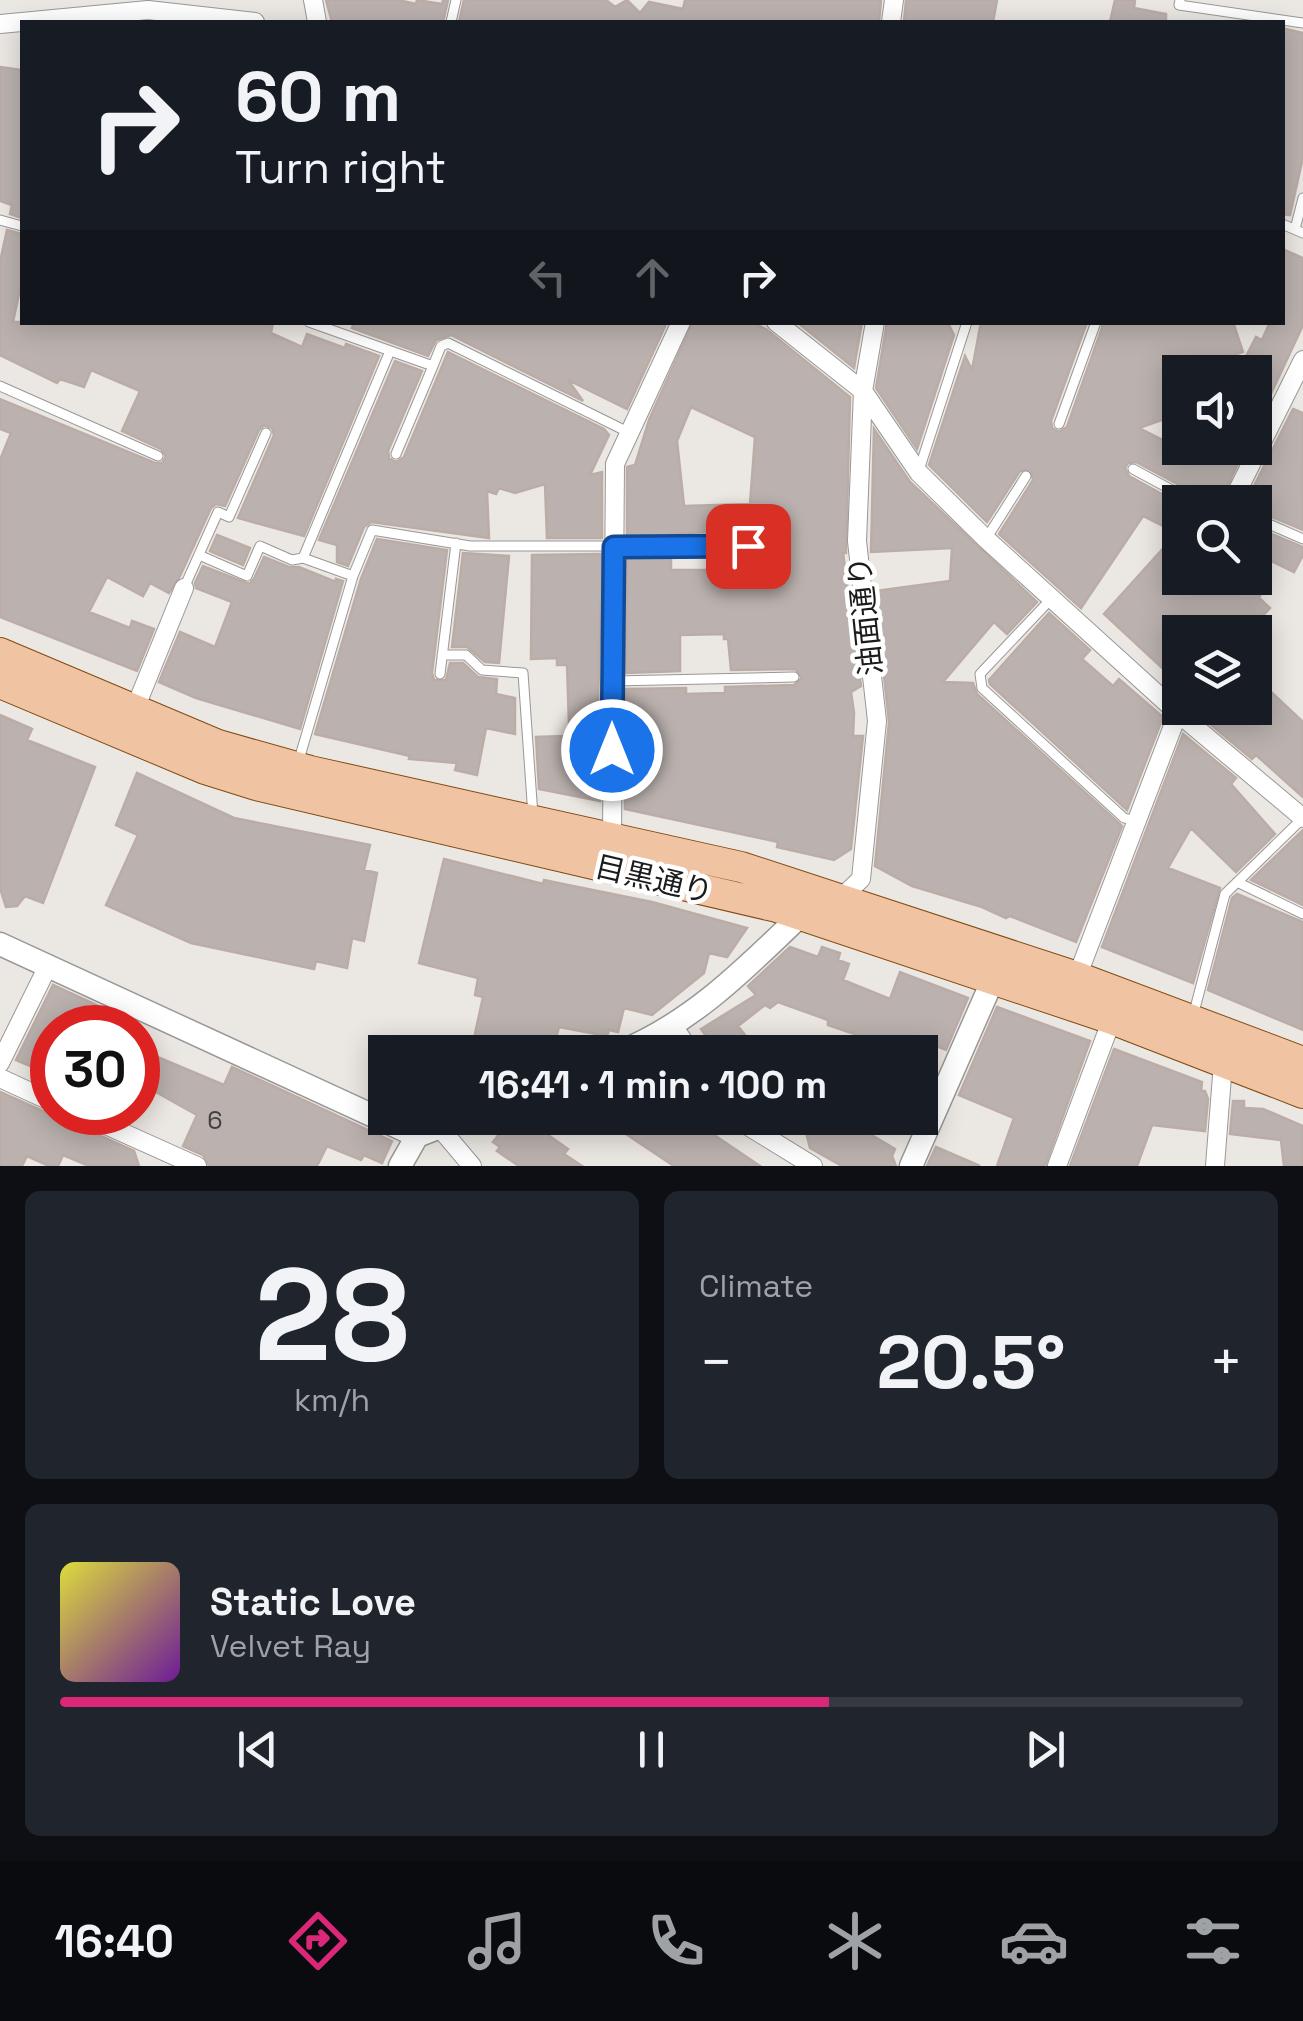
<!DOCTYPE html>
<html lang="en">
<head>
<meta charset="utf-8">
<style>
  :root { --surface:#171b24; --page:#20242c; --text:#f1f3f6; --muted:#9ea1a6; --line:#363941; --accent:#db2777 }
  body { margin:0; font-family:"Space Grotesk","Noto Sans JP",sans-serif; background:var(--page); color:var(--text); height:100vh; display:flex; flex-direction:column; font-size:38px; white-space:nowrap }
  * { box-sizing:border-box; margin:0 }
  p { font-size:32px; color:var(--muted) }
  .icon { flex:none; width:55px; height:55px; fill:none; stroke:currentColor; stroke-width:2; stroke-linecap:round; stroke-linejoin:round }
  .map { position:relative; height:1166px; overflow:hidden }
  .details { display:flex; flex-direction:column; gap:25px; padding:25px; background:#0d0f14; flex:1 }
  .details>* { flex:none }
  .top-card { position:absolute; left:20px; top:20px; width:1265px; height:305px; border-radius:0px; box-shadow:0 5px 25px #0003; background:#171b24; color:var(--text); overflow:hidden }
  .tools { position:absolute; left:1162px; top:355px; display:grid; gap:20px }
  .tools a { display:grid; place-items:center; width:110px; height:110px; border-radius:0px; background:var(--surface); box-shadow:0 5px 25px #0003; font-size:50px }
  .speed { position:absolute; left:30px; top:1005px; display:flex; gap:20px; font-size:50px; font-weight:700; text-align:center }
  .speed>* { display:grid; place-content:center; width:130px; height:130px; border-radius:50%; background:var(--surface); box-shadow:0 5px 25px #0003; line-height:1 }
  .speed .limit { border:15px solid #d22; background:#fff; color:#111 }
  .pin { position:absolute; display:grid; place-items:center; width:85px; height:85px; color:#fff; margin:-42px; border-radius:20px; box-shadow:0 5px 15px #0006 }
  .me { position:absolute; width:110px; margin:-55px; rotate:0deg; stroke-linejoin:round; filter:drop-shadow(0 0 8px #0008) }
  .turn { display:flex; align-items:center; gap:35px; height:210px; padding:0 50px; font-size:45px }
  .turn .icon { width:130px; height:130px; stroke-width:2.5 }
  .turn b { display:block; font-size:70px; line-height:85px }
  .lanes { display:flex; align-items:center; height:95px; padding:0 50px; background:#0003; justify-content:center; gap:50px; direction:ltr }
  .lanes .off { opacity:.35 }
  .big { font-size:75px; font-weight:800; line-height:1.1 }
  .details .tile { flex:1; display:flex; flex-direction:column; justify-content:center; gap:15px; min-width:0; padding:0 35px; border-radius:15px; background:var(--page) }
  .details .dial { align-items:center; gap:0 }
  .dial b { font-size:130px; line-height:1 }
  .song { display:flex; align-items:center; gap:30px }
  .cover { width:120px; height:120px; border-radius:15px; background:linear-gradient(135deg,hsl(60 70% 55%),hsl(280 70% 35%)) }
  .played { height:10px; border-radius:5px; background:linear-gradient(90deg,var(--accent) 65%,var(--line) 65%) }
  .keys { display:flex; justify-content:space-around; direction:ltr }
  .heat { display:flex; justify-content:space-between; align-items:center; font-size:55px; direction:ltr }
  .details .tiles { flex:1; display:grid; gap:25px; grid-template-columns:1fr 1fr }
  .tile:last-child { grid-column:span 2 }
  .trip { position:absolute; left:368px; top:1035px; width:570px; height:100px; border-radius:0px; background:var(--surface); box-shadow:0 5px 25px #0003; font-weight:800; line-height:100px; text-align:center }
  .tabs { display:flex; height:160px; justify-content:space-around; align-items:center; background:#090b0e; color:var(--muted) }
  .tabs .icon { width:70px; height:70px }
  .tabs .selected { color:var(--accent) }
  .tabs b { font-size:45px; color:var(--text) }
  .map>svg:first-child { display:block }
</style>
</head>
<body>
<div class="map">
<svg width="1303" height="1166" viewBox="0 0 1303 1166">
  <rect width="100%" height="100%" fill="#ebe7e2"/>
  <path fill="#bbb2af" stroke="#bbaca6" stroke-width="2.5" fill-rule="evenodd" d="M326,0H398L416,4L417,0L442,4L443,0H448L443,22H332Z
    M464,0H606L615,7L627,0L640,13L649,2L683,9L685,0H881L879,22H459Z
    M906,0H997L993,22H904Z
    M1115,0H1135L1134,8L1166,14V22H1110Z
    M1282,28L1303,33V157L1290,215L1282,214Z
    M0,67L22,70V218L10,214L12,205L0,201Z
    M7,230L22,234V279L13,322H273L271,333L302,347L307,334L345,348L346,344L379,356L304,536L238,518L274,435L272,428L264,425L259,430L225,506L216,504L211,508L180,576L169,593L150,583L143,596L107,577L89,612L130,628L132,621L154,629L137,671L0,617V460L11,433L0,429V399L155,463H162L166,456L161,449L122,431L140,391L91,370L84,387L60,379L57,383L0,355V262Z
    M1282,249L1303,258V325L1255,428V372H1238L1256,337L1262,340L1270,322H1282Z
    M354,322H667L627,409L568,380L583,401L451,335L436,340L428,356L352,328Z
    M693,322H750L766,329L850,397L846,553H843L861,686L851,692L854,713L853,736H863L851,849L834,860L777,847L778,842L625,809V737L638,736L630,703H626V689L686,688V694L725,693V687L794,685L802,678L795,669L731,670L728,639H724V634L680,635V671L626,673L627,554H671V570H721L720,554H749L756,547L749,538H720L719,531L672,534V538H627V467L635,465L649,420ZM691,407L755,437L750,504L684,506L677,441Z
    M797,322H862L854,368Z
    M887,322H941L949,325L954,335L917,449L876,388Z
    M981,322H1087L1051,421L1052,428L1059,432L1067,427L1104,322H1233L1243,352L1210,363L1208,358L1173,370L1168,375L1178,404L1170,407L1173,416L1139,428L1179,448H1245L1220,502H1202L1198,495L1136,462L1128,463L1125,468L1129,476L1180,504L1176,514L1180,518V578H1245L1261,593L1259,598L1270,608L1247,632H1180V698L1165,685L1172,677L1104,614L1177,533L1143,516L1081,608L999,534L1033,480L1031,470L1020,471L987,522L929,465L965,356L972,370Z
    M448,352L604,429L609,435L590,475L602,472V538H547L545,484L515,493L499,488L496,494L487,491L489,538L371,522L364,527L348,566L337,562V545L319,540L395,361L422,371L388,451L389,458L396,462L404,457Z
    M1293,409L1303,413V530L1255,510V502H1246Z
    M874,429L910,482L1037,602L1007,634L994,622L943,682L973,683L977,694L1122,826L1076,942L1010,916L1006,918L982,907L912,886L875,866L889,722L875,591L950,581L952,548L871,552Z
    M1255,527L1303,547V555L1294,572L1255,553Z
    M217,535L250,548L243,565L210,551Z
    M377,539L447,550L432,673L434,680H446L450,663H463L478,677L497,679L496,694L515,698V734L486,728L477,775L455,770L457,763L409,759L410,756L315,734L361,579Z
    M463,553L509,556L499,663L485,662L467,647H452Z
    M602,554L598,704L600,801L539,789L536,737L565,736L569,724L567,665H557V658L531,659L532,555Z
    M264,557L289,567H299L336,582V579L343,581L300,729L196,698L159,682L180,632L215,647L232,602L196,588L195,583L203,566L249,584L254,579Z
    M1049,613L1090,650L1082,659L1113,686L1119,679L1163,717L1127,810L990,684L989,680Z
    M1255,677L1303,722V797L1256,755L1252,759L1191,708H1255Z
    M0,715L32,729L27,740L95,767L43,903L25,896L17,906L6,907L0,888Z
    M1183,734L1236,778L1231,784L1275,834L1236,872L1191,828L1168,868L1220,888L1193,983L1102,947Z
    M137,773L234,818L370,845L364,870L377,873L364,941L352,938L347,968L316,961L314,969L191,943L106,905L138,835L116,825Z
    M1303,830V905L1251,880Z
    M444,859L543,884L544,880L563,884L652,902L747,928L727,957L709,953L704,973L652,1015L624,1008L618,1032L609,1030L607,1036L559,1027L552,1052H471L483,997L475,995L478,978L419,963Z
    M1237,894L1303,922V1030L1208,990L1232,898Z
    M790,947L818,957L822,947L840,953L838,960L849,964L843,980L890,999L900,972L968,998L946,1050L921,1040L919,1046L890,1037L887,1045L828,1025V1020L778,1002L770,1008L765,1005L738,1026L758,1052H718L701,1029L756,995L748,986Z
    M53,985L114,1013L107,1028H52V1075L16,1060Z
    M997,1007L1090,1041L1045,1166H997L1014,1118L959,1095Z
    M1114,1049L1202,1082L1201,1091H1205L1208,1099L1205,1131L1152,1125L1137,1166H1070Z
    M155,1056L224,1085L232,1067L392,1141L382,1163L364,1155L361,1160L327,1146L317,1166H209L203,1155L183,1146L197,1115L138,1082V1064L149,1069Z
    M0,1092L47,1113L65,1115L72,1123L134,1151L139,1166H89L63,1155L58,1166H49L27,1156L22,1166H0Z
    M1233,1101H1244V1108L1263,1109L1303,1126V1166H1284L1281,1140L1230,1134Z
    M602,1118H689L760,1166H674Z
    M780,1118H843L895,1149L892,1156L896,1166H842L810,1148L806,1132Z
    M514,1120L523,1126L526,1121L544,1132L568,1149L564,1154L582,1166H519L497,1151L500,1147L493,1142L507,1124L510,1126Z
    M936,1147L980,1166H927Z"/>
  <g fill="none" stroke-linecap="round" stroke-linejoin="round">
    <g stroke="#989898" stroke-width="11">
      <path id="service" d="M1180,0L1179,5L1303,23
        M451,22L456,0
        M0,220L22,226
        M1282,224L1303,233
        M1295,229L1303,198
        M309,322L433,366L441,346L448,343L630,433
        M0,386L158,456
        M1059,424L1096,322
        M396,454L433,366
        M1133,469L1194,502
        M919,470L967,322
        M1255,518L1303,539
        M986,539L1026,476
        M199,555L247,576L260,546L292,560L303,558
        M353,576L372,530L470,546H748
        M184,588L218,512L229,517L266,433
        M1051,599L980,674L982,688L1124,818L1136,821
        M442,655H466L482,670L523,673L533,816
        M440,674L456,543
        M614,681L794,677
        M298,763L353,576L303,558L390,351
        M1237,882L1303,914
        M1193,1016L1225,894L1303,818"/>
    </g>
    <g stroke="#989898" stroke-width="20">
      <path id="minor" d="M313,0L317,22
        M891,22L894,0
        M0,24L148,10L255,22
        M776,322L863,391L919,473L986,539L1178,713L1303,818
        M1232,502L1303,360
        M134,711L184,588
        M612,836L615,464L681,322
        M839,900L861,879L877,721L857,541L863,391L875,322
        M1077,977L1178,713
        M673,1026L691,1052
        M0,1063L48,966
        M0,1078L52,1102
        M77,1112L197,1166
        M735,1118L813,1166
        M439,1127L472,1166
        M1057,1166L1112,1019
        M1215,1166L1223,1063"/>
    </g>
    <g stroke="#989898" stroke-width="25">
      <path id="tertiary" d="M0,944L417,1136
        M620,1052C692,1023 746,968 801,915L813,910
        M400,1166L417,1136L463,1118
        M911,1166L998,968"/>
    </g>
    <g stroke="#814b11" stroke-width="32">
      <path id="primary" d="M0,653L218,745L310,771L741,867L1077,977L1303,1062
        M0,683L205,769L256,785L777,907L1112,1019L1303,1093"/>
    </g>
    <use href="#service" stroke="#fff" stroke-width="9"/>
    <use href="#minor" stroke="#fff" stroke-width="18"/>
    <use href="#tertiary" stroke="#fff" stroke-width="22"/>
    <use href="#primary" stroke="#f0c3a2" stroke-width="30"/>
  </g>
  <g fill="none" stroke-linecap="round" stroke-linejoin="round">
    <g stroke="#114b97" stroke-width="25">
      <path id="route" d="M612,750L614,547L748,546"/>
    </g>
    <use href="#route" stroke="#1a73e8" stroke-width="18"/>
  </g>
  <g text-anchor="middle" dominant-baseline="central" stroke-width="9" stroke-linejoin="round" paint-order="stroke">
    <g font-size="25" fill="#434140">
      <text x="215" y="1120">6</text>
    </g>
    <g font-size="30" fill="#1b1b1b" stroke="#fff">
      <text transform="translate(865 616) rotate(-96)">油面通り</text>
      <text transform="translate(654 879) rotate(13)">目黒通り</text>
    </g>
  </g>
</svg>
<div class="tools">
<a><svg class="icon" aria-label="sound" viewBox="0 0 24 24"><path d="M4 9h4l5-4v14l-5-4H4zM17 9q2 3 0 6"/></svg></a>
<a><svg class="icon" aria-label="search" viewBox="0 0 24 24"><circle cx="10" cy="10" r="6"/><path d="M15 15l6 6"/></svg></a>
<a><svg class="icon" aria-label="layers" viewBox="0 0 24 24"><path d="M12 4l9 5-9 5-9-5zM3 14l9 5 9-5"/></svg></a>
</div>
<div class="speed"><div class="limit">30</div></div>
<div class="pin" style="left:748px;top:546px;background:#d93025"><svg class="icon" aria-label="arrive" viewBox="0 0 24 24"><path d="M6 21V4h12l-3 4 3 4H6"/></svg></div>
<svg class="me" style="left:612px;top:750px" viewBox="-20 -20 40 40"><circle r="17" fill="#1a73e8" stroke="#fff" stroke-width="3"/><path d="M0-11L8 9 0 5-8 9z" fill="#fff"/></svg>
<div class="trip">16:41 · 1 min · 100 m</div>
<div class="top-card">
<div class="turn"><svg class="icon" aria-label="right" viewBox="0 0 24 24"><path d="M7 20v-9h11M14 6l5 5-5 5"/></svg><div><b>60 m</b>Turn right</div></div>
<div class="lanes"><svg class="icon off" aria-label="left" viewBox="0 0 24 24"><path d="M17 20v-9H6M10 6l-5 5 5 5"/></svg><svg class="icon off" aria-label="ahead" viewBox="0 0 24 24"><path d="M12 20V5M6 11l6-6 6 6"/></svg><svg class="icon" aria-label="right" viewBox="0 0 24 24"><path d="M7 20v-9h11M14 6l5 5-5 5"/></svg></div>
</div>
</div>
<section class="details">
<div class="tiles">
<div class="tile dial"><b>28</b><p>km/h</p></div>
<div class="tile"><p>Climate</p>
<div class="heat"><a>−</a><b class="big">20.5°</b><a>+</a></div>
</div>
<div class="tile">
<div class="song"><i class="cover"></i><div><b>Static Love</b><p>Velvet Ray</p></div></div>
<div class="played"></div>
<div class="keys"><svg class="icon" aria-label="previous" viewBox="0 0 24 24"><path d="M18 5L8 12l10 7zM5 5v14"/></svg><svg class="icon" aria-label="pause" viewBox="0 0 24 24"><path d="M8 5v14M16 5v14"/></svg><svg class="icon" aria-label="next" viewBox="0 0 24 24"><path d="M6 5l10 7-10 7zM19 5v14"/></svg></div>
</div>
</div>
</section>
<nav class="tabs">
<b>16:40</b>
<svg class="icon selected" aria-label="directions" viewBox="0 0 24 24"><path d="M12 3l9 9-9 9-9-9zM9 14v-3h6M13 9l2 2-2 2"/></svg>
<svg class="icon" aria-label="music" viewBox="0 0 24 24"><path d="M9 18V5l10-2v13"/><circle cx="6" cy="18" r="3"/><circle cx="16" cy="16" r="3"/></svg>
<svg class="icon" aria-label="phone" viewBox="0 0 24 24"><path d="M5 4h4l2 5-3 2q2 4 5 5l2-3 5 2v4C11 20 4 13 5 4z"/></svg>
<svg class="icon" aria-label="climate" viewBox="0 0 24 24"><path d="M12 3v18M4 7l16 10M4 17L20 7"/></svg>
<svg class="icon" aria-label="car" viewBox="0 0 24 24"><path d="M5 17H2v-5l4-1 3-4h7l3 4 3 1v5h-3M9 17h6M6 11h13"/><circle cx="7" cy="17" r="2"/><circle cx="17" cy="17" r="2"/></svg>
<svg class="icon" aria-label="filters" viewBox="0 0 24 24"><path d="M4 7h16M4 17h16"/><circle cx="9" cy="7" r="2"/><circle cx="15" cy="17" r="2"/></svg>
</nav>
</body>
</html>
